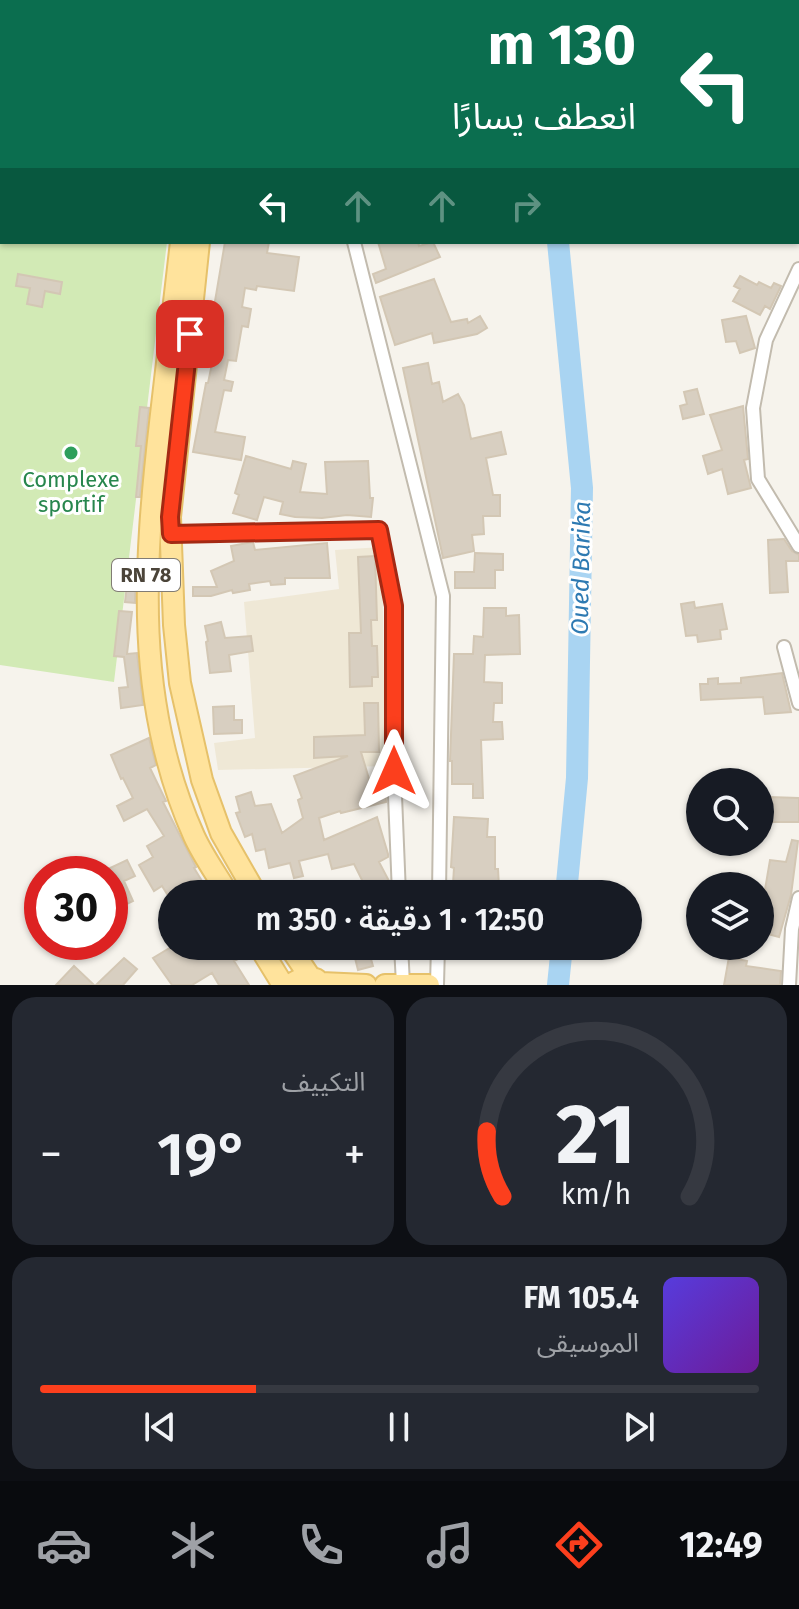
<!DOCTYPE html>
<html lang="ar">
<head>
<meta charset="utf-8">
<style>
  :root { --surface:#171b24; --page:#242831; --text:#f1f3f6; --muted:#9ea1a6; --line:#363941; --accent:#fc3f1d }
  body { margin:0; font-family:"Fira Sans","Noto Sans Arabic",sans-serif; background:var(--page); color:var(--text); direction:rtl; height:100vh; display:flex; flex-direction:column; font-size:30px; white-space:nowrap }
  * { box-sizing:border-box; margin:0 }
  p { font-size:26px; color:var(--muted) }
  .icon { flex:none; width:44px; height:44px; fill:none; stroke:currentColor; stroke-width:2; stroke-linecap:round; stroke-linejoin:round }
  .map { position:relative; height:985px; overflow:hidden; direction:ltr }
  .details { display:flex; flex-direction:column; gap:12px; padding:12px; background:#0d0f14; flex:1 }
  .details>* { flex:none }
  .guide { position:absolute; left:0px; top:0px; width:800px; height:244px; box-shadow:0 2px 6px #0004; direction:rtl; background:#0b6e4f; color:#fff; overflow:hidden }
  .tools { position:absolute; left:686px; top:768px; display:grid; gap:16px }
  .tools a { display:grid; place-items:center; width:88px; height:88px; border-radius:50%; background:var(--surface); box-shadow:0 2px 6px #0004; font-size:40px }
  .speed { position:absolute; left:24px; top:856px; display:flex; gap:16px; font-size:40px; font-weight:700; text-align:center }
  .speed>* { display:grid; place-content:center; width:104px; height:104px; border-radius:50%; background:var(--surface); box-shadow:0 2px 6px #0004; line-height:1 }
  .speed .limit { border:12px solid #d22; background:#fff; color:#111 }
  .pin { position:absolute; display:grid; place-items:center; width:68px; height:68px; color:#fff; margin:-34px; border-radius:16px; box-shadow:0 4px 12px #0006 }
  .me { position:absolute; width:88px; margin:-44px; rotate:0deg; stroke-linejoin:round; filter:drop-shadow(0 0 6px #0008) }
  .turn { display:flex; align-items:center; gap:28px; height:168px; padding:0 32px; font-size:36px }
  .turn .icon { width:104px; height:104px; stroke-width:2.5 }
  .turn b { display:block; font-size:56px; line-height:68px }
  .lanes { display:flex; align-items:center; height:76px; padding:0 32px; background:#0003; justify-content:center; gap:40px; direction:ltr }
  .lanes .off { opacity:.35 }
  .big { font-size:60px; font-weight:600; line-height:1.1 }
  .details .widget { flex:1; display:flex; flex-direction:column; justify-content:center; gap:12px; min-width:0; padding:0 28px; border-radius:24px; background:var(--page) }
  .details .dial { align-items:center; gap:0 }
  .dial svg { height:208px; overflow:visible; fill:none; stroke:var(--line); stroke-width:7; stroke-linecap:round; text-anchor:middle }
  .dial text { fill:var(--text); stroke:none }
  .song { display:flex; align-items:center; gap:24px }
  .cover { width:96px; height:96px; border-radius:12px; background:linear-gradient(135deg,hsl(250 70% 55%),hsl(280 70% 35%)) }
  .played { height:8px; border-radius:4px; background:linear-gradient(90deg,var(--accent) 30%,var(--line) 30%) }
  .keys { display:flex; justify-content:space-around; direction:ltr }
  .heat { display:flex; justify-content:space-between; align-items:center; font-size:44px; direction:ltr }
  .details .tiles { flex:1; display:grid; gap:12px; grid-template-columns:1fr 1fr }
  .widget:last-child { grid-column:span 2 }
  .trip { position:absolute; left:158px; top:880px; width:484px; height:80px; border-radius:40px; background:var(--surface); box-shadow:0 2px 6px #0004; font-weight:600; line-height:80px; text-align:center; direction:rtl }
  .dock { display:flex; height:128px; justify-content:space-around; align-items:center; background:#090b0e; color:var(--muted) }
  .dock .icon { width:56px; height:56px }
  .dock .selected { color:var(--accent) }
  .dock b { font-size:36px; color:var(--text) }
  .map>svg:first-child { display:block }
</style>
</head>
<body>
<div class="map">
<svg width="799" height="985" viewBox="0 0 799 985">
  <rect width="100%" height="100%" fill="#f6f3ec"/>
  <path fill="#efe8d6" d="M382,547L385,766L218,770L214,743L255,738L244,602L339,589L335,550Z"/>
  <path fill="#d2eab5" d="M0,0H195L2,2V242H167L114,682L0,665Z"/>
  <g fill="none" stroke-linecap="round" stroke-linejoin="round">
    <path stroke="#a9d4f2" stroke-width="22" d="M514,0V2
      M558,242L582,488L577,778L566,894
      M558,985L562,946"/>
  </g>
  <path fill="#d8cfc1" stroke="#d3c7b4" stroke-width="2" d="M225,242H269L267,253L299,257L294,291L257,286L256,290L245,288L242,307L251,309L248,327L242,326L236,361L228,360L224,380L233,382L231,391L224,390L215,432L245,437L241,460L193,452L206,383H208L213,359L218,360L224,321L212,319Z
    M378,242H418L419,246L433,242L440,257L376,283L373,274L386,269Z
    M18,274L62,282L60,294L45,291L42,307L27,304L30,288L16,286Z
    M740,276L757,285L759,282L771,288L774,283L781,286L770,309L765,306L760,315L733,301L740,289L734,286Z
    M434,279L451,322L467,319L468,323L480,316L487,328L477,334L434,343L432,333L395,345L380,297Z
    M746,316L755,348L740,353L736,341L726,342L722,320Z
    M428,363L432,384L439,382L443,402L458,394L464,405L471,439L501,432L506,454L486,458L493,495H500V516H483L484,534L472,535L474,551L443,558L403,368Z
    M697,389L704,414L683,419L680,406L687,404L684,392Z
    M743,406L748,459L744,460L751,488L728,494L722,469L708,474L703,456L722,450L710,415Z
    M140,407L149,408L140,497H136L141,446H136Z
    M246,456L291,469L293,461L306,464L300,492L327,494L325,462L368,461L370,498H373L371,517L347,515L322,518L295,517L280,514L283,502L264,497L257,520L233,513L239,495L235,493Z
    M784,539L792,551L799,555V561H786L788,592L770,593L768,540Z
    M253,542L255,550L327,543L330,578H285V584L271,585L270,581L249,584L250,590L233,593L232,590L211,596H193V587H217L211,571L234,561L231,546Z
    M475,553L503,554V570H495V588H455V572H474Z
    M375,556L377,620H371L372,646H377L378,677H372V686L350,687L349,633H361L358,557Z
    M130,559L136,560L135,603L125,602Z
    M694,602L695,608L722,604L727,629L720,630L721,639L698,642L697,635L686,636L681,604Z
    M484,608H506V616L519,615L520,654L485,655L484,682L502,683V703H494L493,722H502L503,739L481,740L483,798H473V784H452V761H450L454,654H473L474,636L483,637Z
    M119,611L132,612L127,654L137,653L143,705L121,708L119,688L128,687L124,657L114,656Z
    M221,622L225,638L251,636L253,651L229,655L231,671L210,673L206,642L208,641L205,626Z
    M782,673L791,712L765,714L763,697L701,700L700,684H708V679L718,678V684L741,683V678Z
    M364,703H378L379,752H361L372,789L385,785L386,802L341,813L340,811L319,818L324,840L377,817L388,854V857L379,862L390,883L386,888L388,894H369L354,864L332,869L328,854L299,861L303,876L294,878L290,863L269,868L265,849L256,851L252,834L245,837L236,813L240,812L236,797L251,792L255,806L271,804L282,833L303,818L298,800L302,798L294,776L348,756L314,758V737L365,735Z
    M234,706V720H242V733L214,734L213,707Z
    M149,738L156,765L150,768L166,801L163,802L196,867L194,868L210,894H167L162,886L154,891L139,865L153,857L147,846L164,836L147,809L124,821L117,806L133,798L123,778L121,779L111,755Z
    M769,797L799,798V822H768Z
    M454,817L488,819L487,837H495V869H498L499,887H490V894H457L458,885L453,884L454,868L451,867Z
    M792,840L798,841L791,895L779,937L760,932V919L770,860L786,862Z
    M127,860L135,876L124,881L133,901L110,912V890L116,887L108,869Z
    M173,946H230L238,959L234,961L249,985H219L212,973L192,985H172L153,958Z
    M352,946H392V951L371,959L373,966L358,970Z
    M729,957L747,961L746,966L781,971L780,985H724Z
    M124,958L137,969L123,985H96Z
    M74,966L94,985H56Z"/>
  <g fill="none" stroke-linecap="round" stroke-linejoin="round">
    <g stroke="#c2bbae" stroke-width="16">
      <path id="minor" d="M316,2V0
        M354,242L443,596L439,894
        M799,269L766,340L753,408L758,479L799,546
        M171,534L379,530L394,606V771L399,894
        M784,647L799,703
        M401,946L403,984
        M437,985L438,946
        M789,985L792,929L799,898"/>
    </g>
    <g stroke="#e6c16a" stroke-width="24">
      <path id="primary" d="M210,2V0
        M231,2V0
        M181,242C174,302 167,363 160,423C144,565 134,702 194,836C203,856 217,875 228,894
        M199,242L170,517L174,625L180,683L202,780L221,833L256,894
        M259,946L283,985
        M289,946L310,977
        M321,983L366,985
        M289,985L304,977L316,979L322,985
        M385,985H429"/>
    </g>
    <use href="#minor" stroke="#fff" stroke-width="12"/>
    <use href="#primary" stroke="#ffe39c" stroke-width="20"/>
  </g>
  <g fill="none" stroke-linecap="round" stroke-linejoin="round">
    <g stroke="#a42913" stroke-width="20">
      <path id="route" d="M190,334L170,517L171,534L379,530L394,606V771"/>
    </g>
    <use href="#route" stroke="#fc3f1d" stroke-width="14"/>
  </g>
  <circle fill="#2e9e5b" stroke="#fff" stroke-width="3" cx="71" cy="453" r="8"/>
  <g text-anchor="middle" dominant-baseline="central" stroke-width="6" stroke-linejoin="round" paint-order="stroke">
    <rect fill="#fff" stroke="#817c74" stroke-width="2" x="112" y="559" width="68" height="32" rx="6"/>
    <g font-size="20" font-weight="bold" fill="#4b4439">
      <text x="146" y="575">RN 78</text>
    </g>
    <g font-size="22" fill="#27864d" stroke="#fff">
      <text x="71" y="479">Complexe<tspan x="71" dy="25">sportif</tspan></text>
    </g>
    <g font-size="24" font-style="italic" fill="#2e7ab2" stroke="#fff">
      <text transform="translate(581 568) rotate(-89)">Oued Barika</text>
    </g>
  </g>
</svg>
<div class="tools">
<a><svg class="icon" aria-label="search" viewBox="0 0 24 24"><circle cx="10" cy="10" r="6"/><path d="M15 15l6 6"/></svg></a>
<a><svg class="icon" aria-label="layers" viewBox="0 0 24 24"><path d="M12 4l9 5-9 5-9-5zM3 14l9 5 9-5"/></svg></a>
</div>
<div class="speed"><div class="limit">30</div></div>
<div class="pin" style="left:190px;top:334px;background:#d93025"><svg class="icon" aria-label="arrive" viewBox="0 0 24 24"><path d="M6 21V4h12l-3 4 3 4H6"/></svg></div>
<svg class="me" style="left:394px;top:771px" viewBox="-20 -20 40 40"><path d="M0-17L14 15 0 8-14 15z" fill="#fc3f1d" stroke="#fff" stroke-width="4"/></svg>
<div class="trip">12:50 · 1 دقيقة · 350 m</div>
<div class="guide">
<div class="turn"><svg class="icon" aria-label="left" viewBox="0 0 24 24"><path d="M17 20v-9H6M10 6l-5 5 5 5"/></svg><div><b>130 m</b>انعطف يسارًا</div></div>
<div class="lanes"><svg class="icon" aria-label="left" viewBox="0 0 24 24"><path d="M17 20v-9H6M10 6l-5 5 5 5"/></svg><svg class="icon off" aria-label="ahead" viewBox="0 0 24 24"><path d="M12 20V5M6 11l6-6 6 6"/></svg><svg class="icon off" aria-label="ahead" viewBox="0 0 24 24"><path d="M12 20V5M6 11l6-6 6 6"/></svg><svg class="icon off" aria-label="right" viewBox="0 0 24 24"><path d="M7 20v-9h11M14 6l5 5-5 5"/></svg></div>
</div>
</div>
<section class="details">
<div class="tiles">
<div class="widget dial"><svg viewBox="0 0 100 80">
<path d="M14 69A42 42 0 1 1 86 69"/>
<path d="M14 69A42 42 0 0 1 8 44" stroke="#fc3f1d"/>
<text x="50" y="56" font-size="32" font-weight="700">21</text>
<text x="50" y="72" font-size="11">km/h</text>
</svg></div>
<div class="widget"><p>التكييف</p>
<div class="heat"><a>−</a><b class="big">19°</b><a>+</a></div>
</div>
<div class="widget">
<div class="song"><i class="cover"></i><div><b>105.4 FM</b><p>الموسيقى</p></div></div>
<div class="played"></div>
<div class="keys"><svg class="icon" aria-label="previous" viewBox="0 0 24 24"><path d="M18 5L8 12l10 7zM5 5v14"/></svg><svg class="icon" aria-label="pause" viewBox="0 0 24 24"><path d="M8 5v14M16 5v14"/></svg><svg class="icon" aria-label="next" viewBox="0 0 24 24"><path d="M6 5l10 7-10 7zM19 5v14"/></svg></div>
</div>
</div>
</section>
<nav class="dock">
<b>12:49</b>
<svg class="icon selected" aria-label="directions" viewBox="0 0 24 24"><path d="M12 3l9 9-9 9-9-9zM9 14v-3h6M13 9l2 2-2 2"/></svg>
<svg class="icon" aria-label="music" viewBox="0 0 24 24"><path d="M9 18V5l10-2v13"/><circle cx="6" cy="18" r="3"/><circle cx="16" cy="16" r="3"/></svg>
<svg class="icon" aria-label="phone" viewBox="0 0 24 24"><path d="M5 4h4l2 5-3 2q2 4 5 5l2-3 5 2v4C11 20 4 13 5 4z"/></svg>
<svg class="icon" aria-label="climate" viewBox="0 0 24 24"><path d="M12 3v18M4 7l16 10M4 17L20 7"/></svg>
<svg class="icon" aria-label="car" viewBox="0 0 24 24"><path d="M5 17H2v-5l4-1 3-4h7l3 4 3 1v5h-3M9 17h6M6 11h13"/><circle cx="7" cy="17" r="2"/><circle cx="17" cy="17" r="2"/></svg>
</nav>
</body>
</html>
